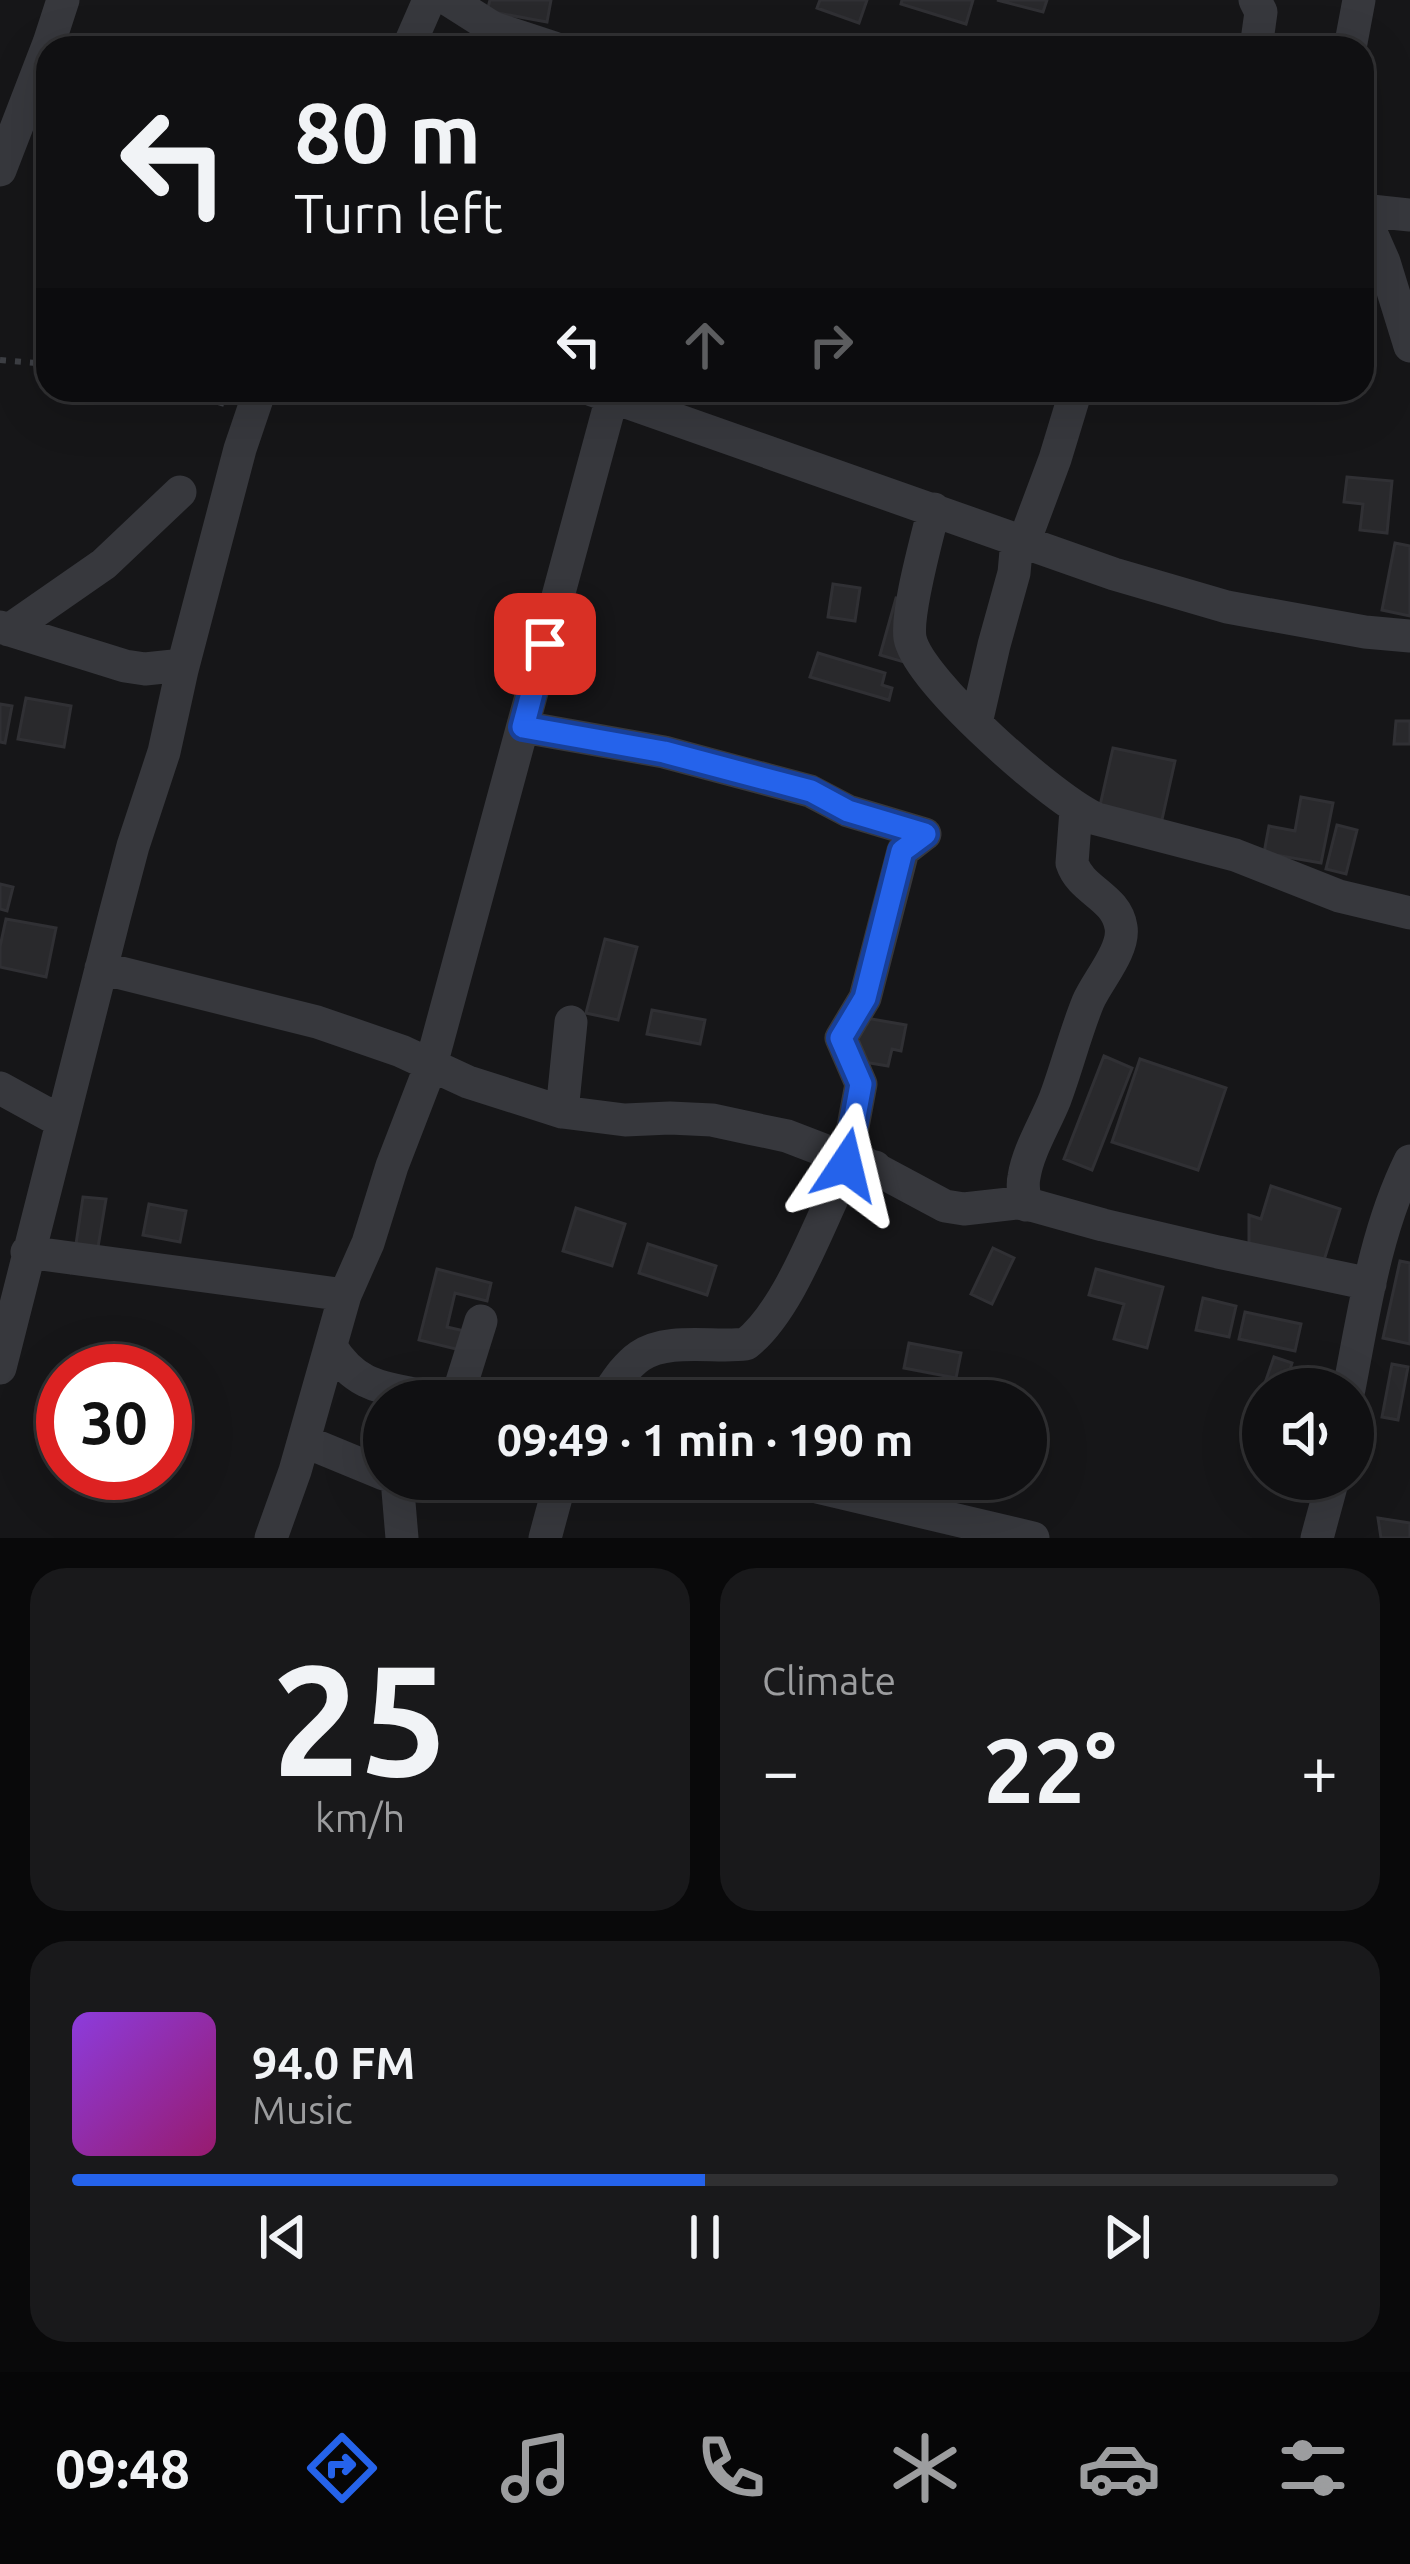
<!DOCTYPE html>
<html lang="en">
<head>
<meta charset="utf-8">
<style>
  :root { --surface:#101012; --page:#19191b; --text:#f1f3f6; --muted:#9c9d9f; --line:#303032; --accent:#2563eb }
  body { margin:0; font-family:Ubuntu,sans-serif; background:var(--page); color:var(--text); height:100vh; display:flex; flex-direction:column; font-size:45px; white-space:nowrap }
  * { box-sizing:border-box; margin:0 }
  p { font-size:39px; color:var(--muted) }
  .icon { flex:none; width:66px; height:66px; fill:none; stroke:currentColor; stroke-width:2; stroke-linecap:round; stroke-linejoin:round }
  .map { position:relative; height:1538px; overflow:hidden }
  .drawer { display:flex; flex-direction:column; gap:30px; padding:30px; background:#09090a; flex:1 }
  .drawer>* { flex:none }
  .hud { position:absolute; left:36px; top:36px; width:1338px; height:366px; border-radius:36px; box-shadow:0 12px 48px #0002,0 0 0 3px var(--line); background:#101012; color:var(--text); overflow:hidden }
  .fabs { position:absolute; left:1242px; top:1368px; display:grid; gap:24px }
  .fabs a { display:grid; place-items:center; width:132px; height:132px; border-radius:50%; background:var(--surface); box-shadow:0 12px 48px #0002,0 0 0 3px var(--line); font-size:60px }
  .speed { position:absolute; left:36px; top:1344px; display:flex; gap:24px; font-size:60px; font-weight:700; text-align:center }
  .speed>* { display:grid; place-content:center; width:156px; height:156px; border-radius:50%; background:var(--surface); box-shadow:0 12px 48px #0002,0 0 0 3px var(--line); line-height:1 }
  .speed .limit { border:18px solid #d22; background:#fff; color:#111 }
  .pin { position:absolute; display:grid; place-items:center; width:102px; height:102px; color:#fff; margin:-51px; border-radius:24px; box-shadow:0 6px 18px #0006 }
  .me { position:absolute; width:132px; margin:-66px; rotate:10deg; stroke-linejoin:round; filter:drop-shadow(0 0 9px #0008) }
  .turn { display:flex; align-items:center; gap:42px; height:252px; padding:0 60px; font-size:54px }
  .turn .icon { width:156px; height:156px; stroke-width:2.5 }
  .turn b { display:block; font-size:84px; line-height:102px }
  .lanes { display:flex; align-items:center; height:114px; padding:0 60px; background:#0003; justify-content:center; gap:60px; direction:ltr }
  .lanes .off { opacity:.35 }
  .big { font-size:90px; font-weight:700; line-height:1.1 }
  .drawer .widget { flex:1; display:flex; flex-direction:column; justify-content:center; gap:18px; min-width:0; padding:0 42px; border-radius:36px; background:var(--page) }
  .drawer .dial { align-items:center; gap:0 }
  .dial b { font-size:156px; line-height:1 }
  .song { display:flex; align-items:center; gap:36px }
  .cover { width:144px; height:144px; border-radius:18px; background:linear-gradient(135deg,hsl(270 70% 55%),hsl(320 70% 35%)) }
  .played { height:12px; border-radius:6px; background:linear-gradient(90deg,var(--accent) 50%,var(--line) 50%) }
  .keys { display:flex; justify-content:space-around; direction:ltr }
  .heat { display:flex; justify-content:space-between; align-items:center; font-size:66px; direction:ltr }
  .drawer .tiles { flex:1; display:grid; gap:30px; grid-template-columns:1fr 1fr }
  .widget:last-child { grid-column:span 2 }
  .trip { position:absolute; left:363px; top:1380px; width:684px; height:120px; border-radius:60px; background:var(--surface); box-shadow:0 12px 48px #0002,0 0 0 3px var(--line); font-weight:700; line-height:120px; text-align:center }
  .menu { display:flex; height:192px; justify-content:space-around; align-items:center; background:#060607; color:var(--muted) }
  .menu .icon { width:84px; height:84px }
  .menu .active { color:var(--accent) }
  .menu b { font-size:54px; color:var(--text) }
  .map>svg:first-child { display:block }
</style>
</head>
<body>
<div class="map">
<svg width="1410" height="1538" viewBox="0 0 1410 1538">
  <rect width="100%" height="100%" fill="#161618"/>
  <path fill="#29292c" stroke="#303034" stroke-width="3" d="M490,0H551L547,22L487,11Z
    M820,0H867L859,23L817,8Z
    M902,0H973L966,24L901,4Z
    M997,0H1047L1043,12Z
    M1347,477L1392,481L1387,533L1360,530L1363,504L1344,502Z
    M1395,543L1410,546V616L1382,610Z
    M833,584L860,588L855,621L828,617Z
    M896,598L920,605L904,662L880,655Z
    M818,653L885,673L882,685L892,688L889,700L810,677Z
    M26,698L71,706L64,747L18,739Z
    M0,704L12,706L5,743L0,742Z
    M1396,721H1410V744H1394Z
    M1113,748L1175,761L1159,833L1097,819Z
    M1301,797L1333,803L1321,863L1264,853L1269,826L1295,831Z
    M1337,825L1357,830L1346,874L1326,869Z
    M0,884L13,887L7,911L0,909Z
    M6,919L56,928L46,977L0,967V947Z
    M605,939L637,947L618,1020L586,1013Z
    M652,1010L705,1020L700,1044L647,1034Z
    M860,1017L906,1025L901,1051L892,1049L888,1066L852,1060Z
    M1104,1056L1132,1068L1092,1170L1064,1159Z
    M1140,1059L1226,1088L1198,1170L1112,1142Z
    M1271,1186L1340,1209L1320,1273L1249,1250V1215L1261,1219Z
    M83,1197L106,1199L98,1247L72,1271Z
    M149,1204L186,1211L180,1242L143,1235Z
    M576,1208L625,1224L612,1266L563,1251Z
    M648,1244L716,1266L707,1295L639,1273Z
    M993,1248L1014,1258L992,1304L971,1294Z
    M1400,1261L1410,1263V1344L1383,1338Z
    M437,1269L491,1283L487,1301L455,1293L447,1327L469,1332L464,1351L419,1340Z
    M1096,1269L1163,1287L1147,1348L1114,1339L1124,1304L1089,1295Z
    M1203,1298L1236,1306L1229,1337L1196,1330Z
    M1245,1312L1301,1324L1295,1351L1239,1339Z
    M909,1343L961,1353L956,1378L904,1368Z
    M1274,1357L1292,1363L1284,1389H1263V1408L1257,1406Z
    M1392,1364L1408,1367L1398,1420L1382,1417Z
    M1378,1518L1410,1523V1538H1381Z"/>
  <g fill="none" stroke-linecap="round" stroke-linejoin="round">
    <path stroke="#3d3f44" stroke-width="6" stroke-dasharray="6 9" stroke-linecap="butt" d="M0,360L48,364
      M175,390L225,404"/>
    <path stroke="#37383d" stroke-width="33" d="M449,0L493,28L554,48
      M1255,0L1261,12L1256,48
      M408,48L429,0
      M1350,48L1359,0
      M0,170L49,43L63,0
      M1362,210L1410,215
      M1362,212L1384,262L1410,346
      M592,390L1114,574L1227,607L1365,632L1410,636
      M934,509C927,538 906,612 910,638C918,681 1056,802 1097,819L1235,855L1339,896L1410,913
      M1024,542L1055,459L1076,390
      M0,627L125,666L145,669L183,665
      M9,630L104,564L180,492
      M976,723L994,645L1014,573L1017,540
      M523,727L664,752L810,791L848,811L925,834
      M101,968L317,1022L401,1051L468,1082L562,1112L625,1120L670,1118L712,1120L749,1128L787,1136L826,1151L861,1161L945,1206L964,1209L1018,1203L1035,1206L1103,1225L1218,1252L1370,1284
      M0,1088L62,1122
      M562,1112L571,1022
      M852,1132L861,1084L841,1038L865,998L903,851L925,834
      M1026,1205C1024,1195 1022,1186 1024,1177C1028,1151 1045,1124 1055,1099C1067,1067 1075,1034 1088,1002C1097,981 1125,950 1121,927C1116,896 1081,891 1072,863L1076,810
      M27,1252L345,1295
      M331,1347C361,1395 394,1386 442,1401
      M0,1368L114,918L133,846L164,752L182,670L240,449L260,390
      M1349,1389C1364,1312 1375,1232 1410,1161
      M456,1401L481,1321
      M603,1401C614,1385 624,1367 640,1356C668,1337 714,1348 746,1344C787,1312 816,1231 839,1184L848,1175L875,1167
      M304,1441L384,1474
      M397,1479L402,1538
      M783,1479L1033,1538
      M271,1538L295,1471L345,1295L368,1243L392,1166L431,1065L612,397
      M545,1538L561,1479
      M1317,1538L1333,1479"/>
    <path stroke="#37383d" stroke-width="33" d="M846,1165L852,1132"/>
  </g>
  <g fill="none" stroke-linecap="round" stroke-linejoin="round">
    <g stroke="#184099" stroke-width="30">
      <path id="route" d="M545,644L523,727L664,752L811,791L848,811L925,834L902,851L865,998L841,1038L861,1084L846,1165"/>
    </g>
    <use href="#route" stroke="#2563eb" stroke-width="21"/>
  </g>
</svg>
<div class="fabs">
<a><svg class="icon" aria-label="sound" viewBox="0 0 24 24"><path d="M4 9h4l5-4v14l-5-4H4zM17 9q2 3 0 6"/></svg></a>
</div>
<div class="speed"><div class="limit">30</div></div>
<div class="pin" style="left:545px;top:644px;background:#d93025"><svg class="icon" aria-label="arrive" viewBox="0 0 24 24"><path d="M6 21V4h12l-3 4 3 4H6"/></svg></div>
<svg class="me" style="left:846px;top:1165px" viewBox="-20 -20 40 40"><path d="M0-17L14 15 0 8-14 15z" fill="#2563eb" stroke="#fff" stroke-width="4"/></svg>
<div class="trip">09:49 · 1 min · 190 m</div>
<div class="hud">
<div class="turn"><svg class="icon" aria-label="left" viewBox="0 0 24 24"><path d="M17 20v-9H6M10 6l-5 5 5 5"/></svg><div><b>80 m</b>Turn left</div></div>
<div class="lanes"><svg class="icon" aria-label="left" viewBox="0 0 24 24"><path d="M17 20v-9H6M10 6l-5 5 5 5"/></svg><svg class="icon off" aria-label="ahead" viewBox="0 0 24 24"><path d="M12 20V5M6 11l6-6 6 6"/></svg><svg class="icon off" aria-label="right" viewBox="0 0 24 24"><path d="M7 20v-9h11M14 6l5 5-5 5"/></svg></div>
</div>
</div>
<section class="drawer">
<div class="tiles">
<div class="widget dial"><b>25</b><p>km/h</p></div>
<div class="widget"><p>Climate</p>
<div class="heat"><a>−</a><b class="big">22°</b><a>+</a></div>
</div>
<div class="widget">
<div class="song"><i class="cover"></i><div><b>94.0 FM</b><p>Music</p></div></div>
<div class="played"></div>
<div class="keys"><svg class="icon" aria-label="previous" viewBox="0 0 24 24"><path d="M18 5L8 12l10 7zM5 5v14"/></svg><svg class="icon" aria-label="pause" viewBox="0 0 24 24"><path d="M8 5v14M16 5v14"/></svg><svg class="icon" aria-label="next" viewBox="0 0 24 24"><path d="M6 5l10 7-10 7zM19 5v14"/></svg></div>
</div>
</div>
</section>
<nav class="menu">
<b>09:48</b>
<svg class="icon active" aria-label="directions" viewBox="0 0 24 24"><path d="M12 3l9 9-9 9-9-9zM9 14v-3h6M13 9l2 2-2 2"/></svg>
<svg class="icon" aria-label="music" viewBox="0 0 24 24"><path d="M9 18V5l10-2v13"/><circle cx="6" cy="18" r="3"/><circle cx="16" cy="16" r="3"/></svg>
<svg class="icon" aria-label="phone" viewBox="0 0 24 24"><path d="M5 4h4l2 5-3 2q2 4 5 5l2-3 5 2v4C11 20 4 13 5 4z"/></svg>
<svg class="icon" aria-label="climate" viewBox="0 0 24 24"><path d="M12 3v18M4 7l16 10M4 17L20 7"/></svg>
<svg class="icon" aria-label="car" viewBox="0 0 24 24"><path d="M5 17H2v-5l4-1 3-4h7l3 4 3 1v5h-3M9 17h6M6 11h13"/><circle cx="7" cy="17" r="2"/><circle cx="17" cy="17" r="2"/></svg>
<svg class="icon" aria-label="filters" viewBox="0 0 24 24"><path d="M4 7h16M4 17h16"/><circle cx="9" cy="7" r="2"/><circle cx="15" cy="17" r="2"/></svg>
</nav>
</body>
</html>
